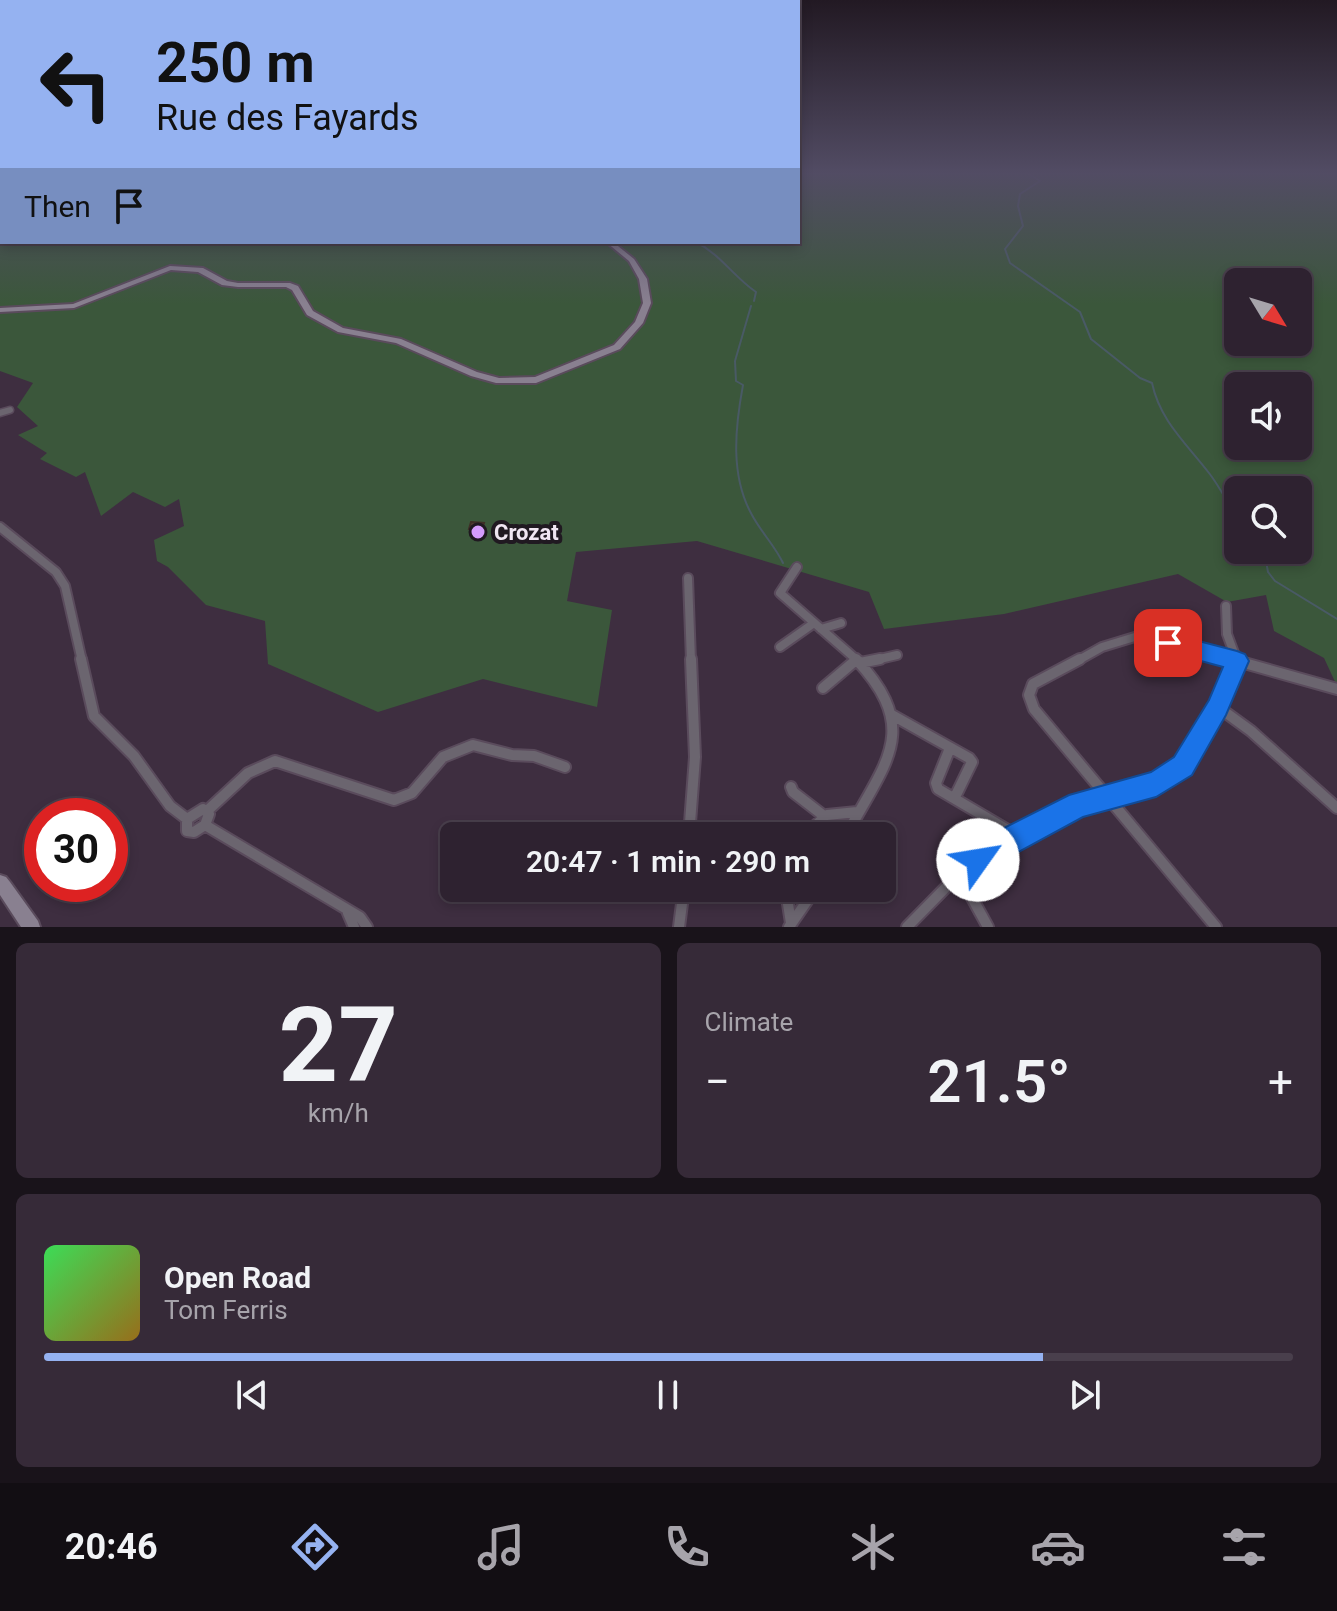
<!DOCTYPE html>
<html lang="en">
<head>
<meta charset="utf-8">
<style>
  :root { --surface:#2e2230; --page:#362a38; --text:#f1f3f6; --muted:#a7a4ab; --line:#493f4c; --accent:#95b2f1 }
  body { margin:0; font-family:Roboto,sans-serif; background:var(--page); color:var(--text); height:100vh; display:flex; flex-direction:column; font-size:30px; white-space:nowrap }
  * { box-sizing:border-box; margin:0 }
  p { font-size:26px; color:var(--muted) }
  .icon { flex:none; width:44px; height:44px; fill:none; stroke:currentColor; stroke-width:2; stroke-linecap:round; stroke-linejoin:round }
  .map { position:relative; height:927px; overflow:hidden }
  .side { display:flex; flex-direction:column; gap:16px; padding:16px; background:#19131a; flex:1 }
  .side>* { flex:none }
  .banner { position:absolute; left:0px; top:0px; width:800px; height:244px; box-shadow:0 4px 12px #0003,0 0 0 2px var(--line); background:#95b2f1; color:#111; overflow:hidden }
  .needle { width:52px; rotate:128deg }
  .buttons { position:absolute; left:1224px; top:268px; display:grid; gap:16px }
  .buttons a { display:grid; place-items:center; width:88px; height:88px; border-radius:12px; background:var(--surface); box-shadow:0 4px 12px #0003,0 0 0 2px var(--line); font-size:40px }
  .speed { position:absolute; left:24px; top:798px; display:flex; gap:16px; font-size:40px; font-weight:700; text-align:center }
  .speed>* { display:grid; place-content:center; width:104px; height:104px; border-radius:50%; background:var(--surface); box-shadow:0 4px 12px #0003,0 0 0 2px var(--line); line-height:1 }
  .speed .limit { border:12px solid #d22; background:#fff; color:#111 }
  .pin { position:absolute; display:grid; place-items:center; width:68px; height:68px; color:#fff; margin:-34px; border-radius:16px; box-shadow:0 4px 12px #0006 }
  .me { position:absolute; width:88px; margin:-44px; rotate:58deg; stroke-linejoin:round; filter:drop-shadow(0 0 6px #0008) }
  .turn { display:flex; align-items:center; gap:28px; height:168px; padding:0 24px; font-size:36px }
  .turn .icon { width:104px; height:104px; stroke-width:2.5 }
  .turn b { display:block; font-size:56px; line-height:68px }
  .then { display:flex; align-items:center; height:76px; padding:0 24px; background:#0003; gap:16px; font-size:30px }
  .big { font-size:60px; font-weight:600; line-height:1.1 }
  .side .widget { flex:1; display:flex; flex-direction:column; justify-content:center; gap:12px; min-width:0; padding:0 28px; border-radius:12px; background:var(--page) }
  .side .dial { align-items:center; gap:0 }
  .dial b { font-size:104px; line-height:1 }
  .song { display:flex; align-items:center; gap:24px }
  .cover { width:96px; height:96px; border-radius:12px; background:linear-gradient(135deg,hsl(130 70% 55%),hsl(40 70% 35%)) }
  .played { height:8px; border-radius:4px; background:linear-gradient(90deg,var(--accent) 80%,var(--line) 80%) }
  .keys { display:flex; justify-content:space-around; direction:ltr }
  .heat { display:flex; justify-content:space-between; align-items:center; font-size:44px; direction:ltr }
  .side .tiles { flex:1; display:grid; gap:16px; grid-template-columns:1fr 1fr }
  .widget:last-child { grid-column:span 2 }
  .trip { position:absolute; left:440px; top:822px; width:456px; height:80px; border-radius:12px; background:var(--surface); box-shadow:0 4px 12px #0003,0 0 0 2px var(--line); font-weight:600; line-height:80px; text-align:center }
  .menu { display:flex; height:128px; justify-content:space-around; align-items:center; background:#120e13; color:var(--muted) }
  .menu .icon { width:56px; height:56px }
  .menu .current { color:var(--accent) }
  .menu b { font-size:36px; color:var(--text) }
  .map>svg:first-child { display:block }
</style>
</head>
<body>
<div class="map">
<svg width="1337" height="927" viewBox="0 0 1337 927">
  <rect width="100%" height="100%" fill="#3e2e40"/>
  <path fill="#3b573b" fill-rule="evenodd" d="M0,174L2,242H798V174H1337V686L1324,658L1274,631L1266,595L1227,602L1178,574L1004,614L884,629L869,592L697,541L576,552L567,601L612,610L597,707L483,679L378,712L268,664L265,621L206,605L168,567L157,561L154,540L184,526L179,499L165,507L133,492L101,516L85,472L76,477L40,459L47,453L18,435L38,426L17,407L33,383L0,371ZM1238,282H1298V342H1238ZM1238,386H1298V446H1238ZM1238,490H1298V550H1238Z"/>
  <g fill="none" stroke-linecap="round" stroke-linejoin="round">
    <path stroke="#495a65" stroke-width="2" d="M1029,174L1040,181L1020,194L1018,206L1023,226L1005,249L1010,263L1080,312L1091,339L1140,378L1152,383C1160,421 1187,444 1209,473C1220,487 1226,502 1238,515
      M696,242C720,254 734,277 756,292L754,301
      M751,306L735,361L736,381L743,385C735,428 730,476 752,515C761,532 775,546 783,563
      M1264,550L1268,572L1275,581L1337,619"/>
    <g stroke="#5a4b5c" stroke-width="9">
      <path id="street-far2" d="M0,413L10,410"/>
    </g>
    <g stroke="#5a4b5c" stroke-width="12">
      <path id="street-far1" d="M0,527L56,572L65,586L82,661
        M797,567L780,593L858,661
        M688,578L691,661
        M1226,606L1227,634L1237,661
        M821,629L841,623
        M780,647L814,623
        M871,661L897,655
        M1077,661L1102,647L1138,636L1238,661"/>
    </g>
    <g stroke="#5a4b5c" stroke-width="14">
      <path id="street" d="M81,659L94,716L134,756L170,806L187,819
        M1080,659L1033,684L1029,695L1034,709L1216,927
        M1230,659L1337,689
        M860,663L880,659
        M823,688L856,660
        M1218,707L1251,731L1337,808
        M892,715L969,758L972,762L955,797
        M950,748L936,783L938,789L1018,836
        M791,787L793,792L824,816
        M203,809L209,814L205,825L194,832L187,831V819Z
        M207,811L248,773L275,761L394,800L412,793L443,757L473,745L512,755L534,756L565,767
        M205,825L360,917L367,927
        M689,836L695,757L691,659
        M804,836L827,815L857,812
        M846,836C884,763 923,731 856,659
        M959,874L988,927
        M790,888L788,904L791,923
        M348,913L354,927
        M679,927L684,888
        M789,927L816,888
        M907,927L959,874L998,846L1079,804L1156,784L1183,766L1218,707L1237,661"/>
    </g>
    <g stroke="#5a4b5c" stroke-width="4">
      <path id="secondary" d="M606,242H613L634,259L647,279L651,303L643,323L620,349L536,383H496L471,376L396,343L338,332L307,315L292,290L286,287H238L222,285L198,272L171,270L74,308L0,312V308L73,304L170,266L203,268L227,281L238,283H290L298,286L313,311L343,328L401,339L477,372L499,378L535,377L614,345L635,322L643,303L639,279L629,261Z
        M0,875L6,877L10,882L38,921L40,927H21L0,895Z"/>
    </g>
    <use href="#street-far2" stroke="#6b656f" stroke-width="6"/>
    <use href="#street-far1" stroke="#6b656f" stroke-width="8"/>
    <use href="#street" stroke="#6b656f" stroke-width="10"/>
    <use href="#secondary" fill="#898090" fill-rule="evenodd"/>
  </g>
  <path fill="#4d392e" d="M469,529H485L483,535H471Z"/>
  <path fill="#594236" stroke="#3e2e26" stroke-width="2" d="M471,522L484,523L482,529H469Z"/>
  <linearGradient id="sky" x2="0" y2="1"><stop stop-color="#221923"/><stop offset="0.57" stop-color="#524c64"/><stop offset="1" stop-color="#524c64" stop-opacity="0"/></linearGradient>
  <rect width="1337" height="304" fill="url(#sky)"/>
  <path fill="#1a73e8" stroke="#114b97" stroke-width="2" d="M1168,633L1237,651L1245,654L1249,661L1226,715L1192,775L1156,797L1083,817L978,874L968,870L964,860L968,850L988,836L1069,795L1151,772L1174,757L1209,700L1223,667L1160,650L1156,643L1160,636Z"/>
  <circle fill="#d49cfc" stroke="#201921" stroke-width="3" cx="478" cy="532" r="8"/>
  <g text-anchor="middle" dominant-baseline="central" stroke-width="8" stroke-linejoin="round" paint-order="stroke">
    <g font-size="22" font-weight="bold" fill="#f0e6f2" stroke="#201921" text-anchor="start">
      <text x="494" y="532">Crozat</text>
    </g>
  </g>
</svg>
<div class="buttons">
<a><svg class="needle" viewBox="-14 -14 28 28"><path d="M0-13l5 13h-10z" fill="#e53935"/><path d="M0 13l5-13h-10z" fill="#a7a4ab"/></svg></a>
<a><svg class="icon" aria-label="sound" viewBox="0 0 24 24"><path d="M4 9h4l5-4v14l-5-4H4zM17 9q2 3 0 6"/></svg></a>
<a><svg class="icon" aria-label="search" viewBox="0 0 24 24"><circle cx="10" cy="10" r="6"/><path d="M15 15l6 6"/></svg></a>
</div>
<div class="speed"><div class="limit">30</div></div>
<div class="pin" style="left:1168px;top:643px;background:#d93025"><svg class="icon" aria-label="arrive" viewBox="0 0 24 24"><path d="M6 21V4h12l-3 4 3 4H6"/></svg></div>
<svg class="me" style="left:978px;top:860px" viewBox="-20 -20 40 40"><circle r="19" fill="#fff"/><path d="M0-13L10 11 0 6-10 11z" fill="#1a73e8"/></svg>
<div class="trip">20:47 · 1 min · 290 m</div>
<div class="banner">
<div class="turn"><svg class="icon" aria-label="left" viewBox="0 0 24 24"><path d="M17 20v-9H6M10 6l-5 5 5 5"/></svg><div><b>250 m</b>Rue des Fayards</div></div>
<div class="then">Then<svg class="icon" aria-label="arrive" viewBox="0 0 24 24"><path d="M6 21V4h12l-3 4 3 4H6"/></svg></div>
</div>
</div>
<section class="side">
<div class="tiles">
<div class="widget dial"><b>27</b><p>km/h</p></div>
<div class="widget"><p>Climate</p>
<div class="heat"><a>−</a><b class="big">21.5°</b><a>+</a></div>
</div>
<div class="widget">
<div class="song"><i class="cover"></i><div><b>Open Road</b><p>Tom Ferris</p></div></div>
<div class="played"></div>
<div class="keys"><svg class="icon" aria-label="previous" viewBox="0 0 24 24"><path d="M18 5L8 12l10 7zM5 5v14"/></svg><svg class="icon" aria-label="pause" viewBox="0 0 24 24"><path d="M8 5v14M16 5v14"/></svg><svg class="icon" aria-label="next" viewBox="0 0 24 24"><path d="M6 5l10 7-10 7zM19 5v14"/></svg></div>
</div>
</div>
</section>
<nav class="menu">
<b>20:46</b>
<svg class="icon current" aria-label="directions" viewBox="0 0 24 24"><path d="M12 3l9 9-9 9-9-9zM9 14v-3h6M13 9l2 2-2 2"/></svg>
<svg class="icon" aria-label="music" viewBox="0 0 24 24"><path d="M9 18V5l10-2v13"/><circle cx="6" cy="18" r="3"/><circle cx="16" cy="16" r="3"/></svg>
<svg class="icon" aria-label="phone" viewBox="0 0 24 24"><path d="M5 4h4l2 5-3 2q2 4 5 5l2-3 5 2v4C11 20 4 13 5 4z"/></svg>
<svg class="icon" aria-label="climate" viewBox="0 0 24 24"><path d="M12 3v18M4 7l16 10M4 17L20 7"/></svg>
<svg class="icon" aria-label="car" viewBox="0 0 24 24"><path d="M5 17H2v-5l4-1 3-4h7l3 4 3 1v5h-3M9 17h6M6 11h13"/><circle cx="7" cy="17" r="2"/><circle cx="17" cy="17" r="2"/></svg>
<svg class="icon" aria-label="filters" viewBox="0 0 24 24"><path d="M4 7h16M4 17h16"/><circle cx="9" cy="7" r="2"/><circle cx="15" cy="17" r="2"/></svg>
</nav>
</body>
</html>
